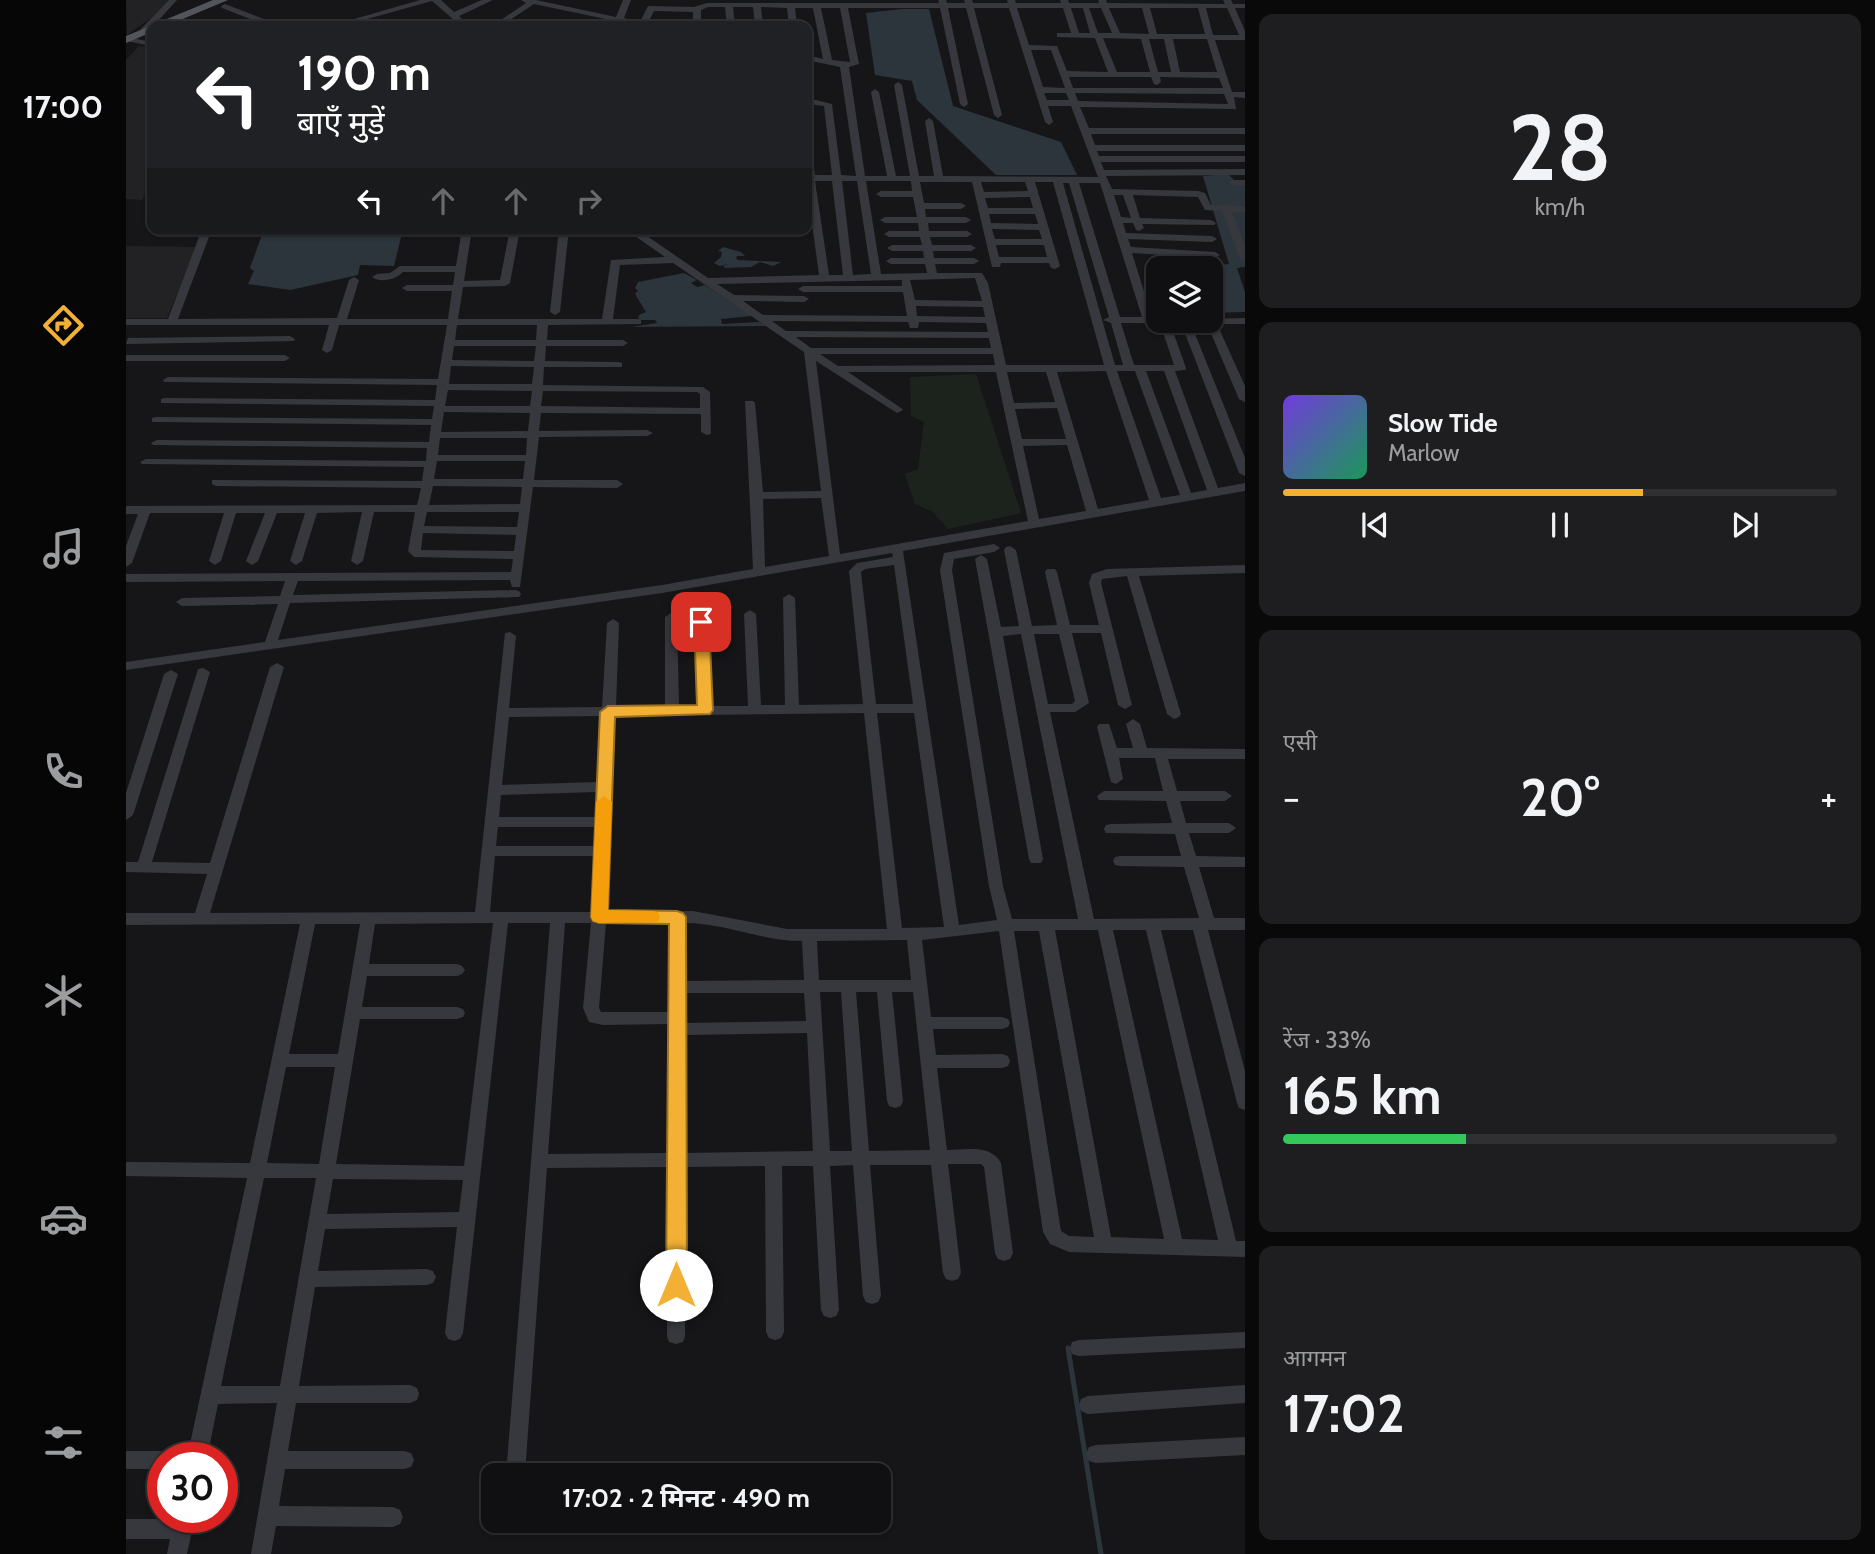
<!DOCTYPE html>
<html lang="hi">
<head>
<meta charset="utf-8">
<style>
  :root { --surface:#101012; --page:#1e1e20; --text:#f1f3f6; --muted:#9c9d9f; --line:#303032; --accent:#f2b134 }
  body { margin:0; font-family:Cabin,"Noto Sans Devanagari",sans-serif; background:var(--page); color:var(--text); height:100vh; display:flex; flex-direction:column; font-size:26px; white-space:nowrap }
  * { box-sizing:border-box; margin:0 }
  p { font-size:23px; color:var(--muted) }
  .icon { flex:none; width:38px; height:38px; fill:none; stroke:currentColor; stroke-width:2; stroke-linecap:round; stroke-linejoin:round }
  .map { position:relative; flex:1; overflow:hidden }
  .details { display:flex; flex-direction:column; gap:14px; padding:14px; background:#09090a; width:630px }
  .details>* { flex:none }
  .hud { position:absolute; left:21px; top:21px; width:665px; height:214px; border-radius:14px; box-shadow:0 2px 5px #0004,0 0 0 2px var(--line); background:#202124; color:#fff; overflow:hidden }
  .controls { position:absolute; left:1020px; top:256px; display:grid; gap:14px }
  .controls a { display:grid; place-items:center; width:77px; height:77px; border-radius:14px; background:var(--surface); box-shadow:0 2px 5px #0004,0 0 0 2px var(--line); font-size:35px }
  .speed { position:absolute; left:21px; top:1442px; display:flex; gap:14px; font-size:35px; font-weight:700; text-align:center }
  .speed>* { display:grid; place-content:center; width:91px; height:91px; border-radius:50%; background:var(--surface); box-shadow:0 2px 5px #0004,0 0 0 2px var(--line); line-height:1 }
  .speed .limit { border:10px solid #d22; background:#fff; color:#111 }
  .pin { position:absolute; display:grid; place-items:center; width:60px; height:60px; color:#fff; margin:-30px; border-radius:14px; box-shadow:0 4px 10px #0006 }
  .me { position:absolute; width:77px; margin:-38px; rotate:0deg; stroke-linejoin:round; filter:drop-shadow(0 0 5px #0008) }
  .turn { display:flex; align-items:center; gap:24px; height:147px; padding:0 35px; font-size:32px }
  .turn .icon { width:91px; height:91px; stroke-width:2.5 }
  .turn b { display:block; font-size:49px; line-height:60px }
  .lanes { display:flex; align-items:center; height:66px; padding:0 35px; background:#0003; justify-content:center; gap:35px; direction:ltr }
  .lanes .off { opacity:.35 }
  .big { font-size:52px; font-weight:700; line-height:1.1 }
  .details .card { flex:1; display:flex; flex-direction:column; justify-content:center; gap:10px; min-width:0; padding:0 24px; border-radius:14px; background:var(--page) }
  .details .dial { align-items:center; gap:0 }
  .dial b { font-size:91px; line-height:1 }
  .song { display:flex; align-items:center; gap:21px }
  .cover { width:84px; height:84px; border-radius:10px; background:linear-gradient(135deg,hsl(260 70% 55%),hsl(150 70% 35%)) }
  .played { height:7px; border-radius:4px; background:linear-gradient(90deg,var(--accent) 65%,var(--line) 65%) }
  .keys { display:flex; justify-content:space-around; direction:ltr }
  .heat { display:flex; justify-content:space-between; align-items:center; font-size:38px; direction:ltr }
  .charge { height:10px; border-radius:5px; background:linear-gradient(90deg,#34c759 33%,var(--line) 0) }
  .trip { position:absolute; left:355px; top:1463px; width:410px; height:70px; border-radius:14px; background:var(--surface); box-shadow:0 2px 5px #0004,0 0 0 2px var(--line); font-weight:700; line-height:70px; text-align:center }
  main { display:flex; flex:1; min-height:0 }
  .dock { display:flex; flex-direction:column; width:126px; justify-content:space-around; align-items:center; background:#060607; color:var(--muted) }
  .dock .icon { width:49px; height:49px }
  .dock .current { color:var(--accent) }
  .dock b { font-size:32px; color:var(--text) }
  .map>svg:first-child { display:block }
</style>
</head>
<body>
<main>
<nav class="dock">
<b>17:00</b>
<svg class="icon current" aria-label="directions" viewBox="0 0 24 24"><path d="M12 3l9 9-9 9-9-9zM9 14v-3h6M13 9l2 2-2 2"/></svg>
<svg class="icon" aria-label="music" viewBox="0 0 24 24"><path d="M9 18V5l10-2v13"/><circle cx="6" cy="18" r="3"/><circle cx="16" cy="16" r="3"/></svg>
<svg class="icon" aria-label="phone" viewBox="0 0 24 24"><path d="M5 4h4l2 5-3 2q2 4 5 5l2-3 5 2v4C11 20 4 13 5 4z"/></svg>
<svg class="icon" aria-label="climate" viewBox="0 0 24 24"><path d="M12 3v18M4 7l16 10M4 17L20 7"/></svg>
<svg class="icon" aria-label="car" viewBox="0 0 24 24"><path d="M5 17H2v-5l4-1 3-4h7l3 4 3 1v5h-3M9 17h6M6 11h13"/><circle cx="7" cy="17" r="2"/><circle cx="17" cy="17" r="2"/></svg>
<svg class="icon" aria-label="filters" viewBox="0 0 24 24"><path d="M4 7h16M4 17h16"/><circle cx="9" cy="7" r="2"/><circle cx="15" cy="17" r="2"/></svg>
</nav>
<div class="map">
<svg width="1119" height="1554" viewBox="0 0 1119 1554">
  <rect width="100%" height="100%" fill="#161618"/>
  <path fill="#222225" d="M0,0H43L29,15L1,35Z
    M13,46L26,48V175L16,200L0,199V60Z
    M0,246L71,247L41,318H0Z"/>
  <path fill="#1c231d" d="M850,374L895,513L822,529L807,512L789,504L779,474L792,469L798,422L785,416L784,377Z"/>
  <path fill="#2c353c" d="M776,9H803L827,106L935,142L951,175H870L791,100L786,81L749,75L740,13Z
    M1102,174L1113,185L1119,186V267L1111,268L1119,292V312L1085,313V268H1056L1103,264L1077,176Z
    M138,229H277L268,266L234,265L232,275L164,290L122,284L128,271L124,268Z
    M597,247L615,252L619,256H611L610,258L612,260L655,262L647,266L634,262L625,267L599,268L597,266L602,264L594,266L588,263L595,257L596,252L592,251Z
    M558,273L571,280L565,283L571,287L579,285L626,316L595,319L596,324L633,322L640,326L505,327L531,323L529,320H512L513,315L520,312L509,294L512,291L509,288L512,282Z"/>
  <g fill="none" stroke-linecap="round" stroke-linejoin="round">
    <path stroke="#2c353c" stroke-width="5" d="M942,1348L975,1554"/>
    <path fill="#37383d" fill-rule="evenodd" d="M43,0H51L20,34H14V30Z
      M294,0H315L328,12L356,0H367L333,16L343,26H335L306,1L216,26H204Z
      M395,0H410L490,17L497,0H505L498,18L514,22L522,6L568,7L581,3H813L812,0H820L821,3H839L838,0H846L847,3H882L881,0H889L890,3H935L934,0H942L943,3H973L972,0H980L981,3L1099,4L1097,0H1105L1107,4H1119V8H1109L1119,31V40H1089L1106,92H1119V98L1108,97L1110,109L954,107L963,128H1119V134H965L969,145H1119V151H971L973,156H1119V162H975L978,170L1119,169V175L980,176L986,189L1072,191L1079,193L1085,205L1119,206V212H1106L1119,246V262L1114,259L1096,211L1079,210L1072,197L1007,195L1014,218L1085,220L1090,223L1088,225L1016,224L1018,228L1013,231L1010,230L1007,223H997L1000,233L1086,236L1091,239L1086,242L1002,239L1005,247L1089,252L1094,255L1089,258L1006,253L1026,317H1032V320L1119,318V324H1091L1119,386V402L1113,399L1081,324H1065L1119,458V476L1113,473L1055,323H1044L1060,368L1059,370L1049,371L1092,488L1119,483V491L777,551L833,925L871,920L863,886L814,570L818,553L868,544L874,548L868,552L828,559L826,570L877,886L886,919H952L895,634L877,636L917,859L915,863H905L903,859L849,559L855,555L861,559L875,627L893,626L878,550L880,547L884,546L890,550L906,626L931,625L919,572L921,569H929L931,572L944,625H973L963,583L966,574L981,569L1119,565V573L1013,576L1055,714L1053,717L1048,719L1041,714L1001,576L976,579L975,583L1006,705L999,709L992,705L975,633H946L963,703L949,712H924L968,919L1073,918L1058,867L994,866L989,865L987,861L989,857L994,856H1055L1049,834L980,833L978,829L980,825L985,824L1046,823L1040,801L973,800L971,796L978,791H1037L1029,758H993L997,779L990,784L985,782L971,727L973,724H983L991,748H1007L1000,724L1007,719L1014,724L1021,748L1119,749V759H1042L1051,791H1099L1106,796L1099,801H1054L1060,823H1103L1110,828L1103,833H1063L1070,856L1119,857V867H1073L1088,918H1119V930H1082L1119,1071V1110L1113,1108L1111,1103L1067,930H1035L1110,1241H1119V1257L943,1252L924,1244L917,1232L873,931L796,940L805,1017H876L882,1019L884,1023L882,1027L876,1029H807L810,1055L876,1054L882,1056L884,1061L882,1066L876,1068H811L821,1150C839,1150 865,1144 875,1163L887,1253L884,1259L878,1261L872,1259L869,1253L858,1167L855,1164H822L835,1273L832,1279L826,1281L820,1279L817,1273L805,1165H744L755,1296L752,1302L746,1304L740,1302L737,1296L727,1165L704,1166L713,1310L710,1316L704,1318L698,1316L695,1310L687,1166H656L658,1332L655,1338L649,1340L643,1338L640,1332L639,1166L559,1167V1336L557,1342L550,1344L543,1342L541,1336L542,1167L421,1168L399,1474L380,1475L424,923H382L337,1333L334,1339L328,1341L322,1339L319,1333L331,1227L199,1229L192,1271L301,1269L307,1271L310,1277L307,1283L301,1285L189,1287L173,1386L284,1385L291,1388L293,1394L291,1400L284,1403H170L162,1451H278L285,1453L288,1460L285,1467L278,1469H159L153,1506L267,1507L274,1510L277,1517L274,1524L267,1527L150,1526L145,1554H125L151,1403L92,1404L81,1458H61L121,1178L0,1176V1162L124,1163L174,924L0,925V913H69L81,874L0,872V862H12L72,669L77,668L84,672L26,862L84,863L144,667L151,663L158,667L84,913L349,912L379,633L384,632L390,636L383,708L476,707L481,623L487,619L493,623L490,707H539V617L545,613L551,617L553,706H572L569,622L575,618L581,622L586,706H622L618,614L624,610L630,614L635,705H659L657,598L663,594L669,598L673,705L737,704L723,571L731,563L767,557L766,553L536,593L0,670V662L139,642L152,604L56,606L50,602L56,598L154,596L159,581L0,582V574L385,572L387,559L288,557L282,551L289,512H248L237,561L231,565L225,561L236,512L191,513L176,561L170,565L164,561L179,513H151L132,561L126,565L120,561L139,513H110L95,561L89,565L83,561L98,513H24L6,563L0,567V546L12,514H0V506L291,505L295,488L90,486L86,484V480L296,481L298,467L16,464L14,462L20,459L300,461L301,448L27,445L25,443L31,440L303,442L305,425L26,422V418L30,417L306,419L308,406L35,403V399L39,398L309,400L311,385L38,382L37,380L42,377L312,379L321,325H213L206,350L201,353L196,350L203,325H0V319H42L76,229H86L52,319L211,318L223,280L228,277L233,280L221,319H322L326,291H281L276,288L281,285H327L329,272H277C269,280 255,283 246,277L251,274L264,273L274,266H330L336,229H346L338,281L374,280L384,229H394L384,283L379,286L337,287L332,319H476L485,260L539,257L499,229H511L582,278L693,275L681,186V150L686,153L689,175H706L698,106L681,104V98L706,104L715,175L730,176L714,67L681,60V55L697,59L687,8H669L671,26H663L661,8L635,7L637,26H629L627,7H607L609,26H601L599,7H582L575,10V26H567V12L528,11L522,23L527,26H513L408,4L375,26H366L400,3ZM695,8H714L724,62L706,60ZM722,8H814L834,104L838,107L842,104L822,8H840L868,115L872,118L876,115L848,8H883L919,122L923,125L927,122L922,106H945L972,177L817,176L807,121L803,118L799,121L808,176H793L776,85L772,82L768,85L784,176H770L753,92L749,89L745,92L761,176H739L723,67L733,64ZM891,8H937L945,33H931V37L969,38L982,72L941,71L931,46L903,45ZM945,8H957L964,33H953ZM963,8H975L986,33H972ZM983,8H1016L1023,34L994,33ZM1024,8H1072L1079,34H1031ZM1080,8H1101L1113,35H1087ZM977,38L1015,39L1024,72H991ZM1023,39H1038L1045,72H1032ZM1047,39H1081L1091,72H1054ZM905,50H925L939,88L917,87ZM943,77H1025L1028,84L1031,85L1035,82L1034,77L1093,78L1097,88H947ZM918,93H940L943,100H921ZM949,93L1098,94L1102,104L952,101ZM689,181H706L717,275H703ZM716,181H731L745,274L727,275ZM740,181H785L786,191H755L750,194L755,197H787L791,217H759L754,220L759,223H792L793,231H763L758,234L763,237H794L796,245H766L761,248L766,251H797L798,258H765L760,261L765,264H799L801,273L755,274ZM794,182H846L866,267H874L875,263H923L925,268L929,269L934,266L909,182H927L978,365H880L862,283L856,273H811L809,264H848L853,261L848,258H808L807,251H845L850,248L845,245H806L804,237H841L846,234L841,231H803L802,223H840L845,220L840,217H800L799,209H835L840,206L835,203H798ZM855,182H899L902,191L858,192ZM937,183H943L983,317L977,320L985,323L997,365H989ZM953,183H974L1016,317H994ZM988,195H997L1005,218L995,217ZM904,197L907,208H862L859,198ZM863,214H909L912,224L865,223ZM866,229L913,230L916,239H869ZM870,245H918L921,257H873ZM547,263L678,352L695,491L637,492L629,403L627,401H619L627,569L536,585L152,640L164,603L393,597L395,594L393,591L389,590L167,595L172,581L384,580L386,587H394L407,487L491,488L497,484L491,480H408L413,437L521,436L527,433L521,430L413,431L415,413L575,414V432L581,435L585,434L584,392L577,387L417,385L418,367H496V363L492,362L419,361L420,346H497L502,343L497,340H421L422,325L515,324V320L511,319H487L494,265ZM849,278L856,301L789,300L784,280ZM776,280V286H677L672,289L677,292H777L781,316L637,315L617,301L678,302L683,299L678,296L608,295L591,284ZM790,306L857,307L859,317L791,316ZM646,321L782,322L784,328H792L793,322L860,323L862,332L660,331ZM995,323H1034L1048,365H1008ZM331,325H411L410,340H329ZM670,337L863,338L865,348H685ZM328,346H410L408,361L326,360ZM694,354H867L869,365L712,366ZM690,361L771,413L777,410L775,408L722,372H870L902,521L714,554ZM325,366L408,367L406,384H323ZM980,371L1023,500L972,509L931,372ZM991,371H1009L1054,495L1035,498ZM1020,371H1038L1081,490L1065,493ZM881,372H920L929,402L888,403ZM322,390L406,391L404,406H319ZM417,391L571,392L574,394V408L415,406ZM931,408L940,439H896L889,409ZM318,412L404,413L402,431L315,432ZM314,438H401L400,455H312ZM941,445L960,511L913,519L897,446ZM311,461H399L397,479H308ZM307,486L396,487L394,504L303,505ZM695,498L703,556L639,567L637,499ZM301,512H393L391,527L298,526ZM297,533L390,535L388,551L295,550ZM768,565L787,704H750L735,572L739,569ZM908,634H933L949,701L946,704H922ZM738,713L761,929H661L567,911L481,912L489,716ZM751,713H788L818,927L776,928ZM476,716L472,782L376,785L383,717ZM472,792L471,817H373L375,795ZM372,827H470L469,846H370ZM369,856H469L466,912H364ZM367,923L338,1166L210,1164L234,1019H331L337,1017L339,1013L337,1009L331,1007H236L241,976H331L336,974L339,970L336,966L331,964H243L249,924ZM439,923H465L457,1008L463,1022L477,1025L543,1024L542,1153L422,1154ZM480,923H543V1012H475L473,1008ZM559,923C599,923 635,941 676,941L678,980L559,981ZM189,924H234L212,1054H163ZM929,930H972L1038,1239L985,1237ZM987,930H1020L1092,1240L1056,1239ZM888,931H913L968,1237L943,1236L935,1231ZM781,940L785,980H693L691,941ZM694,992H715L726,1151H704ZM730,992H751L761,1101L763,1106L769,1108L775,1106L777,1101L766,992H787L804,1150L743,1151ZM559,993H678L680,1021L559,1023ZM681,1033L687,1151L559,1153V1035ZM160,1067H209L193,1164L141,1163ZM138,1178H190L154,1386H95ZM207,1179L337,1180L333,1212L201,1214Z
      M99,4L151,24L152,26H142L96,8L95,6Z
      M0,37L26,42V46L0,41Z
      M1107,180H1119V186L1104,185V181Z
      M433,229H443L434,312L429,315L424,312Z
      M164,336L169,339L168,341L0,344L2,338Z
      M0,355H159L164,358L159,361H0Z
      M45,670L52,674L7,815L0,820V793L38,674Z
      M1119,1332V1348L953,1356L946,1354L944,1348L946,1342L953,1340Z
      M1119,1385V1403L962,1414L955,1411L953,1405L955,1399L962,1396Z
      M1119,1437V1455L970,1463L963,1461L960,1454L963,1447L970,1445Z
      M0,1451H37L44,1453L46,1458H37V1469H0Z
      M49,1517H69L61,1554H41L44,1539H0V1519H49Z"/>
    <path fill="#53555c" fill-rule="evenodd" d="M87,0H102L40,26H26V32L0,43V36Z"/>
  </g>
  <path fill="#f2b134" stroke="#9d7322" stroke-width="2" d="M575,617L583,622L587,710L584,714L489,717L482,910L551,911L557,913L560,917L561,1285L558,1292L550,1294L543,1292L540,1285L543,924L473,923L467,921L465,917L474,712L482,706L571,705L568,622Z"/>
  <path fill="#f59e0b" d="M478,796L486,802L482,910L526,911L532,912L534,917L532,922L473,923L467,921L465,917L470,802Z"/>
</svg>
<div class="controls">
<a><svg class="icon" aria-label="layers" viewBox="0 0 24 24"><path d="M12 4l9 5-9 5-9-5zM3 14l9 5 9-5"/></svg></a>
</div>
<div class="speed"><div class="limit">30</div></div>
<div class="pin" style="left:575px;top:622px;background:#d93025"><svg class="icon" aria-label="arrive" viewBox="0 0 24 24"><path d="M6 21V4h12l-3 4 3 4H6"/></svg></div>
<svg class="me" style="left:550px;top:1285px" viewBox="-20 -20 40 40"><circle r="19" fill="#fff"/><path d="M0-13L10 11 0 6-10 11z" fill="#f2b134"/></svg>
<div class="trip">17:02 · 2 मिनट · 490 m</div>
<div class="hud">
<div class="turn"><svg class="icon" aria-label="left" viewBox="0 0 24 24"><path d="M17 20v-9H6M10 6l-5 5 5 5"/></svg><div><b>190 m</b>बाएँ मुड़ें</div></div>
<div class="lanes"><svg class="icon" aria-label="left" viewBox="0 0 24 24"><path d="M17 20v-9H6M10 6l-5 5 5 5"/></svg><svg class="icon off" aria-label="ahead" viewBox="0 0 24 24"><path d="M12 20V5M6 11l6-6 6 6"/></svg><svg class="icon off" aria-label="ahead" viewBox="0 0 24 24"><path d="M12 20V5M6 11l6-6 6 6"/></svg><svg class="icon off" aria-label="right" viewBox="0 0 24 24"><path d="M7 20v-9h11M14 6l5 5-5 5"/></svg></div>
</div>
</div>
<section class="details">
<div class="card dial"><b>28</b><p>km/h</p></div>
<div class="card">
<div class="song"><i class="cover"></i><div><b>Slow Tide</b><p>Marlow</p></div></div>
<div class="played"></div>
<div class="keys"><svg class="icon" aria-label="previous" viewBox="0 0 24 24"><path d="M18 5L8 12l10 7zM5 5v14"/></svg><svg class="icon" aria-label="pause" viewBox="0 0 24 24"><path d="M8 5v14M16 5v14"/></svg><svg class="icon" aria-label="next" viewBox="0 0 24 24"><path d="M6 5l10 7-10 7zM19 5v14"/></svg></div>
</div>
<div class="card"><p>एसी</p>
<div class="heat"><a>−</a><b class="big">20°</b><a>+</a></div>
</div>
<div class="card"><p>रेंज · 33%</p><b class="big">165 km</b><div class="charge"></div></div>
<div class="card"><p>आगमन</p><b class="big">17:02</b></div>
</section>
</main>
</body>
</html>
